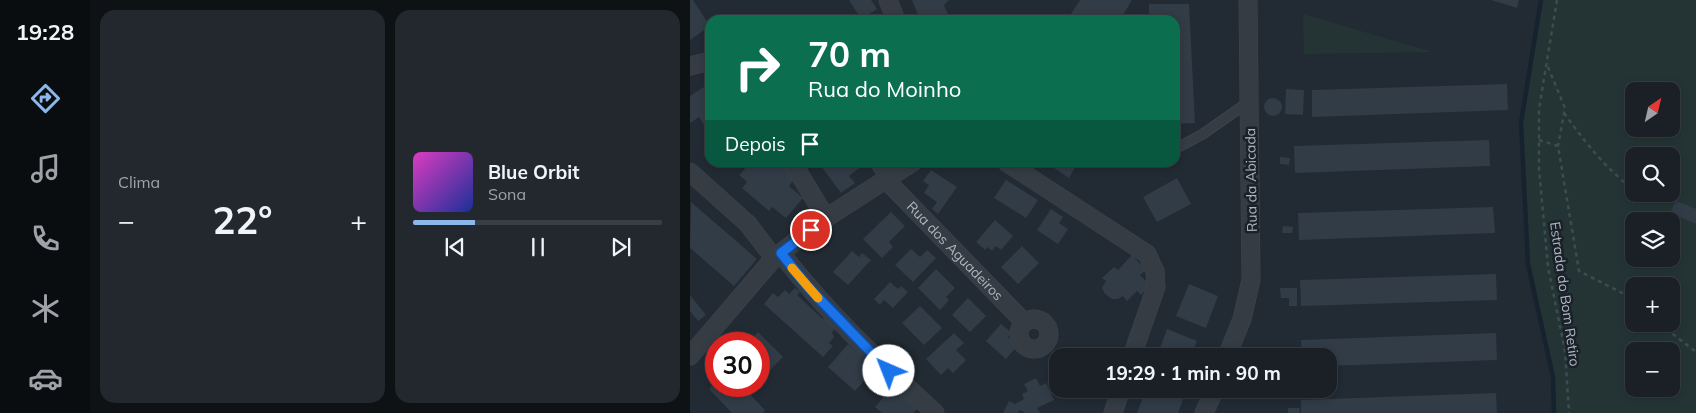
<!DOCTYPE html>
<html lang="pt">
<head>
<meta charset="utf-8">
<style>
  :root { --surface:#1a2026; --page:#23282e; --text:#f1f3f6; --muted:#9fa3a7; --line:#383e43; --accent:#8cb7e9 }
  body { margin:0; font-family:Mulish,sans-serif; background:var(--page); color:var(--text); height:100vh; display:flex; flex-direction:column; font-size:19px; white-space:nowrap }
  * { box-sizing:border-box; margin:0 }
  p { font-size:16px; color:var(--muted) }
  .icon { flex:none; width:28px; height:28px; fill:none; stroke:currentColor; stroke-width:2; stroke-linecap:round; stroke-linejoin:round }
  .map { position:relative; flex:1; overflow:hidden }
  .drawer { display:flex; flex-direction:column; gap:10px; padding:10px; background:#0e1215; width:600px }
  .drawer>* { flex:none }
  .banner { position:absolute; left:15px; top:15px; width:475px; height:152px; border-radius:15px; box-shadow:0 2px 8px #0003,0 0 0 1px var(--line); background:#0b6e4f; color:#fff; overflow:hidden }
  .needle { width:32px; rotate:34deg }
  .fabs { position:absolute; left:935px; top:82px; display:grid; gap:10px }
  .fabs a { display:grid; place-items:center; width:55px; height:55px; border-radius:10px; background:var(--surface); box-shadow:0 2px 8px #0003,0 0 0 1px var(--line); font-size:25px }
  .speed { position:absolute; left:15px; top:332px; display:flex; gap:10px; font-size:25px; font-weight:700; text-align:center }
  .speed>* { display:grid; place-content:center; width:65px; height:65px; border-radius:50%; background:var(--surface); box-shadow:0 2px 8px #0003,0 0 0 1px var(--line); line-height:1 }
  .speed .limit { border:8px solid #d22; background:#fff; color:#111 }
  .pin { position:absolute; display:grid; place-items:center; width:42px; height:42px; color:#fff; margin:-21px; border:2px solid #fff; border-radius:50%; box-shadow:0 1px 5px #0007 }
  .me { position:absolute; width:55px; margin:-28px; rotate:316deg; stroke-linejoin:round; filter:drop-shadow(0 0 4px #0008) }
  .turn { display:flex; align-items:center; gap:18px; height:105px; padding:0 20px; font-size:22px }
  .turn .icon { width:65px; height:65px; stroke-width:2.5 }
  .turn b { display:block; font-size:35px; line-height:42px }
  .then { display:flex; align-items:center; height:48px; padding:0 20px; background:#0003; gap:10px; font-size:19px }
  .big { font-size:38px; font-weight:700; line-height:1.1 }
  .drawer .card { flex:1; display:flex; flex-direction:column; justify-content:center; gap:8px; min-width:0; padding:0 18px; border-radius:15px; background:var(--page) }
  .song { display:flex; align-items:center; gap:15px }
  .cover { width:60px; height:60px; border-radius:8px; background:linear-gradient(135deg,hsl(310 70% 55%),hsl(230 70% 35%)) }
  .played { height:5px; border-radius:2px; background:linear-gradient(90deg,var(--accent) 25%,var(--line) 25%) }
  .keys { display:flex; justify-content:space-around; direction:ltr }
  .heat { display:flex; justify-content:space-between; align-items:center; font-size:28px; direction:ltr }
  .drawer .tiles { flex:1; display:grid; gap:10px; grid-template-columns:repeat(2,1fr) }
  .trip { position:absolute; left:359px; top:348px; width:288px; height:50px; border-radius:15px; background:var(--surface); box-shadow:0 2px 8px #0003,0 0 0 1px var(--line); font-weight:700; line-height:50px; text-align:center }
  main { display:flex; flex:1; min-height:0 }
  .dock { display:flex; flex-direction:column; width:90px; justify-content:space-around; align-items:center; background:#0a0d0f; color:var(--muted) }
  .dock .icon { width:35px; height:35px }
  .dock .active { color:var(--accent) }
  .dock b { font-size:22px; color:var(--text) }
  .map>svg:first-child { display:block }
</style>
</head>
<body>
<main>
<nav class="dock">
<b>19:28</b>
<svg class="icon active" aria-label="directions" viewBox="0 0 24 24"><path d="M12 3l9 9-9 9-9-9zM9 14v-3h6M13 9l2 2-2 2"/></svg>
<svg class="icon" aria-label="music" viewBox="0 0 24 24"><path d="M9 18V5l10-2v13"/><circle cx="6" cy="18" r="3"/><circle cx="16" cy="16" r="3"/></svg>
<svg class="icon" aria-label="phone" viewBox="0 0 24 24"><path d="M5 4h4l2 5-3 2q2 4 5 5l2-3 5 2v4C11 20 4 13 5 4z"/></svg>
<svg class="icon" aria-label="climate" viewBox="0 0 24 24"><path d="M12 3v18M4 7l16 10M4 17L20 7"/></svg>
<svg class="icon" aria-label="car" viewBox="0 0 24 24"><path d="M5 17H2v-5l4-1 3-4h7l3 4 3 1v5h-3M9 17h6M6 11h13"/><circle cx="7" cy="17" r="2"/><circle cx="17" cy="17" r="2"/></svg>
</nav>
<section class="drawer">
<div class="tiles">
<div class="card"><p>Clima</p>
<div class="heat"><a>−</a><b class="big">22°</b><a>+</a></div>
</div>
<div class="card">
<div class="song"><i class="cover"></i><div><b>Blue Orbit</b><p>Sona</p></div></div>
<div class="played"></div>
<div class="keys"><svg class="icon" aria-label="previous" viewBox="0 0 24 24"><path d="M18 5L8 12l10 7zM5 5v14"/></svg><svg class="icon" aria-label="pause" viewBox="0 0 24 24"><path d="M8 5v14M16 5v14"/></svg><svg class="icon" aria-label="next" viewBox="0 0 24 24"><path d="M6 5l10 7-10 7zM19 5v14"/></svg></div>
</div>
</div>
</section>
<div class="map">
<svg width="1006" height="413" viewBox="0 0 1006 413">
  <rect width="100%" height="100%" fill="#222a33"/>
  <path fill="#243434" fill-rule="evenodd" d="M851,0H1006V413H864L863,377L838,264L831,123ZM944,91H981V129H944ZM944,156H981V194H944ZM944,221H981V259H944ZM944,286H981V324H944ZM944,351H981V389H944Z
    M613,14L743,52L614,54Z"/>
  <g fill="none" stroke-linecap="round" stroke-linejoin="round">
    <path stroke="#17222f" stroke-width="4.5" d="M851,0L831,123L838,264L863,377L864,413"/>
  </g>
  <path fill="#313c47" d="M0,0H3L20,26L0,40Z
    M159,0H181L187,9L171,19Z
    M222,0H259L254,5L259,17L253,20H230Z
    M390,0H442L430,20H377Z
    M801,0H829L827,8Z
    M459,4H499L505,123L485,124V20H459Z
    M20,83V134L9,117L0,123V96Z
    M817,84L818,110L622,117V90Z
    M596,89L614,90L613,115L595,114Z
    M574 107a9 9 0 1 1 18 0a9 9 0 1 1-18 0Z
    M799,140L800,166L605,173L604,146Z
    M590,157L600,158L599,165L590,164Z
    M47,162H89L106,177L99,186L113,198L96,218L82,207L79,211L52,188L57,182L49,175L55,169Z
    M128,162H177L159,176L165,183L151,193Z
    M355,162H388L379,178Z
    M241,170L267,187L248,214L242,209L247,202L234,193L239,185L233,181Z
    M487,178L501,204L467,222L453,197Z
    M316,180L348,200L336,218L304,198Z
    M986,201L1006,209V224L980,213Z
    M1,202L67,259L44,286L0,248Z
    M803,207L805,233L609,240L608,213Z
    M361,209L373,217L369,223L378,229L368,244L347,230Z
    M201,212L215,226L199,242L203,247L192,258L173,239Z
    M305,220L323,236L311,250L306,246L302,251L298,247L295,250L286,242Z
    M593,226L603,227L602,233H592Z
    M332,246L349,263L328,284L311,267Z
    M221,249L230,257L237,250L246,258L223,282L205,265Z
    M162,251L169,257L172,253L181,260L158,285L143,272Z
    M442,255L456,270L450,275L460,285L451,295L447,291L437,301L433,296L428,299H422L415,294L412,288L416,281L412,278L424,267L428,270Z
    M246,269L265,288L256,297L259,300L250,310L228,288Z
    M806,274L807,300L611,306L610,280Z
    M200,282L208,289L211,286L218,292L203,308L194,300L190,305L184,299Z
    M499,284L528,296L516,328L486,316Z
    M105,288L110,292L107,295L133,319L136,315L148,326L142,332L144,337L139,343L143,346L133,357L74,304L83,293L88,297L95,290L99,294Z
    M590,288H607V306H599V298H591Z
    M0,295L16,315L8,321L0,311Z
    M278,298L296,316L280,332L262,315Z
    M230,306L252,328L234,345L212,323Z
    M311,324L322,333L318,337L328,345L316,359L296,341Z
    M477,329L507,341L501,356H467Z
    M68,332L93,357L72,378L69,376V344H57Z
    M264,333L274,343L266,350L276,360L263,373L258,368L251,375L236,359Z
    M806,333L807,360L638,366V356H612L611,340Z
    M158,344L185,369L165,391L138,367Z
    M346,378L350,386L356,383L364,400L347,408L350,413H335L330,410L328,413H313L319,401L325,404L334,399L332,394L338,391L334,384Z
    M26,381V386H52L75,410L73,413H42L19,389Z
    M204,385L229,407L223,413H192L185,407Z
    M456,389H497L488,413H447Z
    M806,393L807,413H611V400Z
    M598,408H610L609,413H598Z"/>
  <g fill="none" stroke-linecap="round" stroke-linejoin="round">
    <g stroke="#3e454e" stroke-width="11">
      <path id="service" d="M485,149L513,134L560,101"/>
    </g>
    <g stroke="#3e454e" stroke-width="19">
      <g id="minor">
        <path d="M198,0L206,20"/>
        <path d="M0,66L20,61"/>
        <path d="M102,162L136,218"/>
        <path d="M189,162L200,178"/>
        <path d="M316,162L457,254L465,271L466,287L442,356"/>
        <path d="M0,172L58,224L84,258"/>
        <path id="s1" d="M196,180L334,322"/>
        <path d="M91,253C136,312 191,363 245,413"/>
        <circle cx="344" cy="334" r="15"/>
        <path d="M0,356L84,258L136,218L223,162"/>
        <path d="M537,356L552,319L561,280L558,0"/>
        <path d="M423,413L431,389"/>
        <path d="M514,413L525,389"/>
      </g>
    </g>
    <path stroke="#3c4d4d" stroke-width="2.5" stroke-dasharray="4 4" stroke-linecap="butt" d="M867,0L849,109V169L858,267L875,351L879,413
      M858,67L875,108L868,146
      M874,113C895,142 915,168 944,190
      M849,140L868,146L889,271L944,299
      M970,324L1006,352"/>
    <use href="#service" stroke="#353c44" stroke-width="9"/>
    <use href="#minor" stroke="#353c44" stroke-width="18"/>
  </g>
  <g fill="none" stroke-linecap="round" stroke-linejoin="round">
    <g stroke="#114b97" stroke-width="12">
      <path id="route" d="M121,230L91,253L117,286L199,371"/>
    </g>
    <use href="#route" stroke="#1a73e8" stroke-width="9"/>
    <path stroke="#f59e0b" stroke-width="9" d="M102,268L128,298"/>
  </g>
  <g text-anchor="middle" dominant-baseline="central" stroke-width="5" stroke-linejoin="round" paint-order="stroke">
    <g font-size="14" fill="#afb7c1" stroke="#1a2128">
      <text transform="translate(561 180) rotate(-91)">Rua da Abicada</text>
      <text stroke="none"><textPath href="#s1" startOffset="99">Rua dos Aguadeiros</textPath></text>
      <text transform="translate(875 294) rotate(82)">Estrada do Bom Retiro</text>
    </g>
  </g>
</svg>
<div class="fabs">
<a><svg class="needle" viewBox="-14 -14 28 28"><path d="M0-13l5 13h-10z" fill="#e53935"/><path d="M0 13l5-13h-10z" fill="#9fa3a7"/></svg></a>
<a><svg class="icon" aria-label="search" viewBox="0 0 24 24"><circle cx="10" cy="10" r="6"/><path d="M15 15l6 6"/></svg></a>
<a><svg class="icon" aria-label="layers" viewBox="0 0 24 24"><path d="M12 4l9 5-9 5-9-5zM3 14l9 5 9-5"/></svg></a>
<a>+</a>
<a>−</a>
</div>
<div class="speed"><div class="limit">30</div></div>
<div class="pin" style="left:121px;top:230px;background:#d93025"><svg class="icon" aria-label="arrive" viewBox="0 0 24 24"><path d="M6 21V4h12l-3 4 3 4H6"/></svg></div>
<svg class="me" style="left:199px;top:371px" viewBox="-20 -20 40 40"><circle r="19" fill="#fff"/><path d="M0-13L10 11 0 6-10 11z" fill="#1a73e8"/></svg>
<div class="trip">19:29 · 1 min · 90 m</div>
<div class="banner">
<div class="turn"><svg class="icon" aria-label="right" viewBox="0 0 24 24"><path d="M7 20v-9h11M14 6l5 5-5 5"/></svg><div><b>70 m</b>Rua do Moinho</div></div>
<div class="then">Depois<svg class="icon" aria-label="arrive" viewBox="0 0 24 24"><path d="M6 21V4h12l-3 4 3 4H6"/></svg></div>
</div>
</div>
</main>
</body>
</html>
